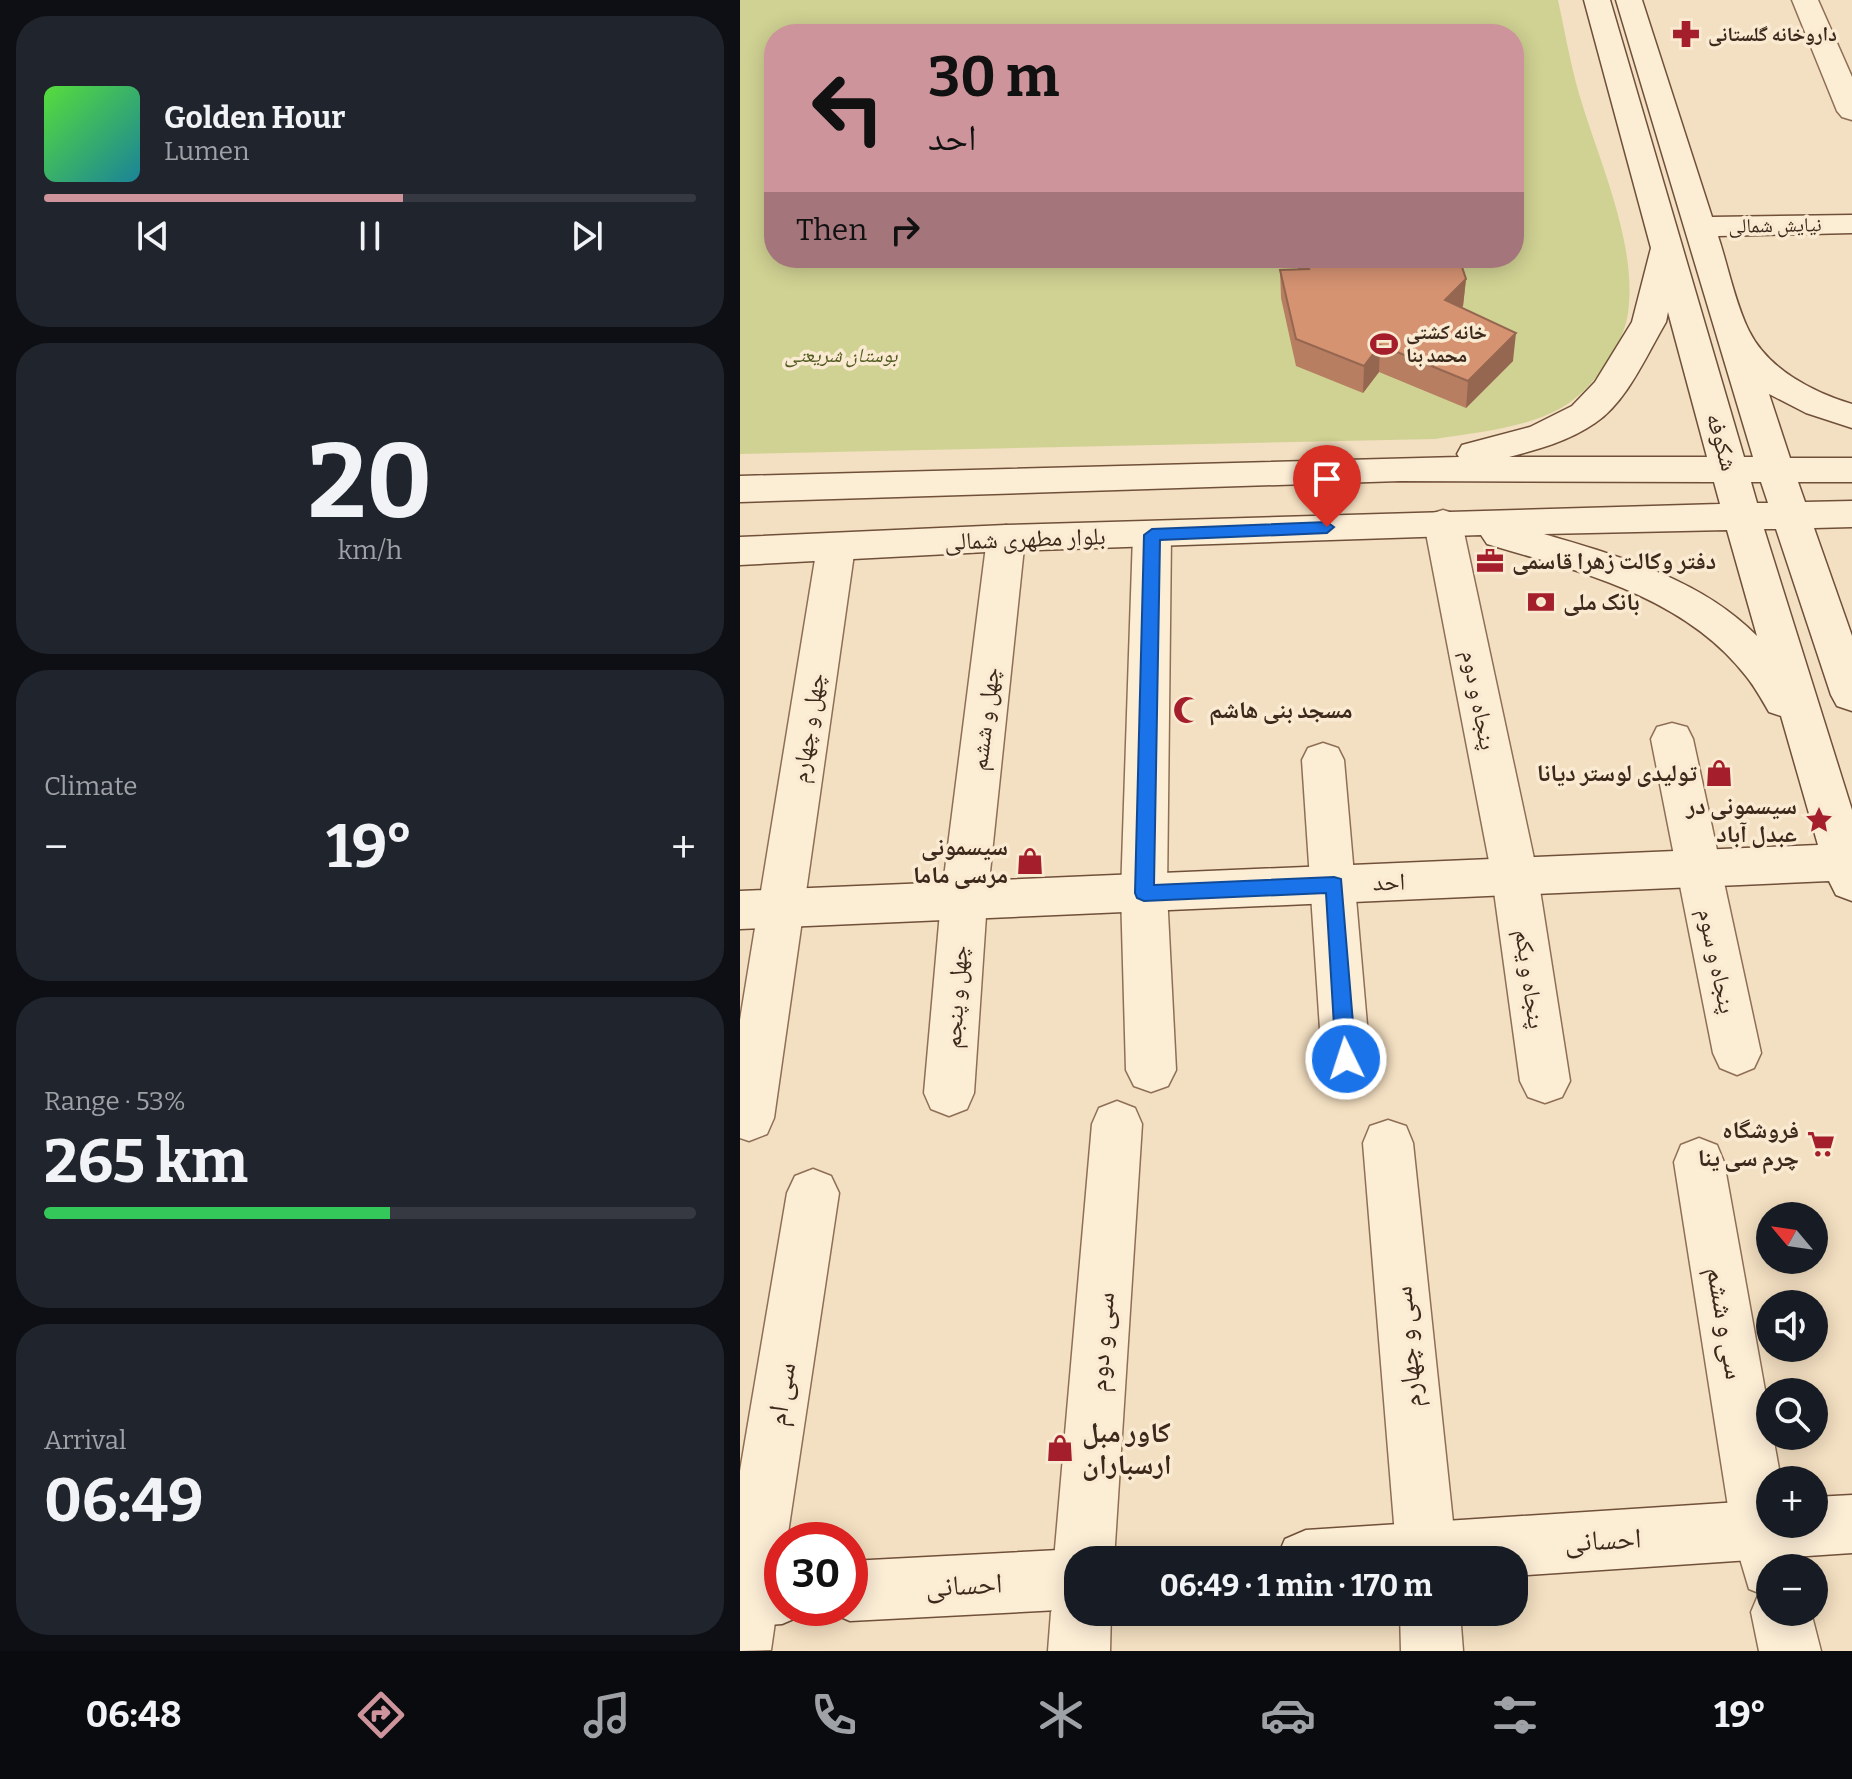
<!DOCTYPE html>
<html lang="en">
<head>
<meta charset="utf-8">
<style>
  :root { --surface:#171b24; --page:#20242c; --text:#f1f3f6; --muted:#9ea1a6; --line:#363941; --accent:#ce949b }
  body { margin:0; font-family:Bitter,"Noto Naskh Arabic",serif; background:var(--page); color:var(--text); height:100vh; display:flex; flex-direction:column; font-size:30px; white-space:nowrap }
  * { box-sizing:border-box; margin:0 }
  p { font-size:26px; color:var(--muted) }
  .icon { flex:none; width:44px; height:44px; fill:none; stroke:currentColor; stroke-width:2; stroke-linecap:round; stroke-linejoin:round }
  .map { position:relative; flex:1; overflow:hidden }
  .panel { display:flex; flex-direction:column; gap:16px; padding:16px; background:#0d0f14; width:740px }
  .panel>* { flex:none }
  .hud { position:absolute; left:24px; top:24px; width:760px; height:244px; border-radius:32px; box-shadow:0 4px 20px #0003; background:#ce949b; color:#111; overflow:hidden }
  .needle { width:52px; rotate:299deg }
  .buttons { position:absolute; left:1016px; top:1202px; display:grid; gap:16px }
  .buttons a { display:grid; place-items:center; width:72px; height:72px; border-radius:50%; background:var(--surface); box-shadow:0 4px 20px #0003; font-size:40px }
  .speed { position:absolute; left:24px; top:1522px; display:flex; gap:16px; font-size:40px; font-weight:700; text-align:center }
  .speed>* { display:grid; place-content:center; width:104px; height:104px; border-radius:50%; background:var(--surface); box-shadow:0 4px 20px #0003; line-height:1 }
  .speed .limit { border:12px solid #d22; background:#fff; color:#111 }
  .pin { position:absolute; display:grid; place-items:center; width:68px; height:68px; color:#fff; margin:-82px -34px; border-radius:50% 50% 50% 0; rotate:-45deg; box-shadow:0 0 8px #0007 }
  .pin .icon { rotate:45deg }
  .me { position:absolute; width:88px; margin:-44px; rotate:356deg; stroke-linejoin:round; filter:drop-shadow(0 0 6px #0008) }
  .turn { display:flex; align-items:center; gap:28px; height:168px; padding:0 32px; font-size:36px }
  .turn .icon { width:104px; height:104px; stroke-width:2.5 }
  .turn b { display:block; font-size:56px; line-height:68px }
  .then { display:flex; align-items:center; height:76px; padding:0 32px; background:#0003; gap:16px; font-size:30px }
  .big { font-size:60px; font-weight:700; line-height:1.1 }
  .panel .widget { flex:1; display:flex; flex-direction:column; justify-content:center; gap:12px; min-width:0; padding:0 28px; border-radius:32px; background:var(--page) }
  .panel .dial { align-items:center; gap:0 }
  .dial b { font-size:104px; line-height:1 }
  .song { display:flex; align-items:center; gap:24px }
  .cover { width:96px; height:96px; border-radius:12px; background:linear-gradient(135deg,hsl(110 70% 55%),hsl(190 70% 35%)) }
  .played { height:8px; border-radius:4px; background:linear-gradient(90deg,var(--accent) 55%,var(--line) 55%) }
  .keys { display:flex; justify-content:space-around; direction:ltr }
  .heat { display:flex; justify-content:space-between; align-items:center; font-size:44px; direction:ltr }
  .charge { height:12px; border-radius:6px; background:linear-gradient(90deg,#34c759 53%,var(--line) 0) }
  .trip { position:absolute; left:324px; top:1546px; width:464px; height:80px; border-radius:32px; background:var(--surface); box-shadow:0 4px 20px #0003; font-weight:700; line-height:80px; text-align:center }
  .tab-bar { display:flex; height:128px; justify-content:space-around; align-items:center; background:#090b0e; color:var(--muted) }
  .tab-bar .icon { width:56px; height:56px }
  .tab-bar .current { color:var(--accent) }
  .tab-bar b { font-size:36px; color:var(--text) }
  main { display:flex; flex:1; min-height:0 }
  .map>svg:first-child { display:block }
</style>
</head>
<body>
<main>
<section class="panel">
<div class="widget">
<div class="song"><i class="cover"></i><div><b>Golden Hour</b><p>Lumen</p></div></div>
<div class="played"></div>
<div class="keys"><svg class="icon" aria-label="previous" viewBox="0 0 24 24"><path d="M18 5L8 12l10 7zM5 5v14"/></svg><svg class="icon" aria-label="pause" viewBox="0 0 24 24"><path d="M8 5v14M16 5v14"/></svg><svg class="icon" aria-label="next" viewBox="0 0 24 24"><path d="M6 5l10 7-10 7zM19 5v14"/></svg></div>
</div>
<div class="widget dial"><b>20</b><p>km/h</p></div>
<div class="widget"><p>Climate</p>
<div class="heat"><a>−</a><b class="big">19°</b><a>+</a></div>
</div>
<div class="widget"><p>Range · 53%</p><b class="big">265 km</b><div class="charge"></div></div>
<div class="widget"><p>Arrival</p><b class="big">06:49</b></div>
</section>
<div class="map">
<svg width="1112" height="1651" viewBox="0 0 1112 1651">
  <rect width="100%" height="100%" fill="#f3dfc1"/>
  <path fill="#d0d293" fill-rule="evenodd" d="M0,0H818C824,28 829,56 836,83C855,154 898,239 888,313C884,344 855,385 829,403C792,428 738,432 695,439L0,454ZM34,34H774V258H34Z"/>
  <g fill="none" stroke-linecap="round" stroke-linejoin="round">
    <g stroke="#8e6f56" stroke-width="3">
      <path id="street" d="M1052,0H1078L1112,77V120L1102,117L1097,111Z
        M703,510L716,514L722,523L798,877L830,1081L822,1097L805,1103L788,1097L780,1081L752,877L684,523L690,514Z
        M412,522L425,526L431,535L427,893L436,1070L428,1086L411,1092L394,1086L386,1070L381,893L393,535L399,526Z
        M266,525L279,529L285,538L247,901L234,1093L227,1109L209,1116L191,1109L184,1093L201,901L247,538L253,529Z
        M96,534L110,537L115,547L34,1118L27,1134L9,1141L0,1138V1020L77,547L82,537Z
        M932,723L947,727L953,739L1021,1053L1014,1068L997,1075L980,1068L973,1053L911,739L917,727Z
        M583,743L598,748L604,760L630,1059L623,1074L606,1081L589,1074L582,1059L562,760L568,748Z
        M377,1101L395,1108L402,1124L374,1560H338V1612H371L370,1651H308L311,1612L320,1591L333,1585L323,1581L314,1560L352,1124L359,1108Z
        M648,1120L666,1126L673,1143L717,1560H657L623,1143L630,1126Z
        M959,1138L977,1145L984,1162L1030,1418V1436H1033L1041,1480H1030V1524H1049L1060,1568H1030V1612H1071L1081,1651H1019L1011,1612L1019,1593L1009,1589L992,1532L934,1162L941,1145Z
        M73,1169L91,1176L99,1193L47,1540H42V1573L31,1650L0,1651V1471L47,1193L55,1176Z
        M660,1612H720L723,1651H661Z"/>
    </g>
    <g stroke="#705039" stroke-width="3">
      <path id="secondary" d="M844,0H870L1004,457H1013L876,0H902L972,217L1112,215V233L978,236C988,266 995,303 1009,331C1028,369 1072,392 1112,404V428L1066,413L1029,394L1050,458H1112V482H1058L1065,502L1112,501V527L1074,528L1112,636V711L1097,706L1091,695L1036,529H1024L1112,810V901L1096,895L1089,881L0,929V891L1078,845L1041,716L1029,712C1022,700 1015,687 1006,676C944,596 838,571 747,544L741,535L266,551L0,565V537L266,525L980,504L974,482L660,481L0,502V476L719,457L717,454L722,445L790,427L832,406L855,382L892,322L911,248ZM928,312L967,457H769C799,449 829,441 855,423C887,402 907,354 926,322ZM1011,482H1021L1028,503H1017ZM987,530L1017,636C961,579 879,556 804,534Z
        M1112,1495V1553L774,1576V1560H536L545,1539L566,1530L1030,1500V1524H1074V1497Z
        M338,1549L360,1560H338V1609L110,1621L89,1612L87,1608H110V1561Z
        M42,1564V1608H66L63,1615L42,1624L0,1627V1567Z"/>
    </g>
    <use href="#street" fill="#fcedd5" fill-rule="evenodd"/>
    <use href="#secondary" fill="#fcedd5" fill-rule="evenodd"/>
  </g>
  <path fill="#b77e62" d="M557,258H719L726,279L723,306L721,308L773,361L726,408L639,372L623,393L556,366L541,298L540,270H558Z"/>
  <path fill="#956750" d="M726,279L723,306L702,327L705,300Z
    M776,333L773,361L726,408L728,381Z
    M640,345L639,372L623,393L624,366Z"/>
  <path fill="#d59372" stroke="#956750" stroke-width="2" d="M564,258H719L726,279L705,300L776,333L728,381L640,345L624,366L556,339L540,270L569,269Z"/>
  <path fill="#1a73e8" stroke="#114b97" stroke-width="2" d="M587,522L594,527L587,533L420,540L414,885L594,877L601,879L616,1059L613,1065L606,1068L599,1065L596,1059L586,893L404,901L397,898L395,893L404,535L412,529Z"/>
  <defs>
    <g id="pharmacy-bare" transform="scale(2.16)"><path d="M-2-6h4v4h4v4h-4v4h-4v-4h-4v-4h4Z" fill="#a41f2b" stroke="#f9ead1" stroke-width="2.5" paint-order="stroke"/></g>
    <g id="stadium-bare" transform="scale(2.16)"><path d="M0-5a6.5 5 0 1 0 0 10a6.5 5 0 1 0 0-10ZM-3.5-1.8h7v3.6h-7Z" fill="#a41f2b" stroke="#f9ead1" stroke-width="2.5" paint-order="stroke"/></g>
    <g id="office-bare" transform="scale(2.16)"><path d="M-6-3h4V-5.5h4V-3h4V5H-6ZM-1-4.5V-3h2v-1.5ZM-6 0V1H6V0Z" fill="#a41f2b" stroke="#f9ead1" stroke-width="2.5" paint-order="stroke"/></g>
    <g id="bank-bare" transform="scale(2.16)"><path d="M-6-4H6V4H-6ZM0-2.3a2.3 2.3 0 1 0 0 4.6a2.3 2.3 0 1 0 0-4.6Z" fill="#a41f2b" stroke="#f9ead1" stroke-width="2.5" paint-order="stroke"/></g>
    <g id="mosque-bare" transform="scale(2.16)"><path d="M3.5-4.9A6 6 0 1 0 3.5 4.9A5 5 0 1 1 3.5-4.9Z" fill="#a41f2b" stroke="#f9ead1" stroke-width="2.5" paint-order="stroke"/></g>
    <g id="shop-bare" transform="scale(2.16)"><path d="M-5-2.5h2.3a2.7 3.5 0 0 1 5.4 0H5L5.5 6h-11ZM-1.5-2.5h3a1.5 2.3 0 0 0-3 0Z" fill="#a41f2b" stroke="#f9ead1" stroke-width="2.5" paint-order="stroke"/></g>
    <g id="sight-bare" transform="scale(2.16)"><path d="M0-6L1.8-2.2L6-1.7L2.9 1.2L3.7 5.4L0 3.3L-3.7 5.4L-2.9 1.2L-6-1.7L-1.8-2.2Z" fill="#a41f2b" stroke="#f9ead1" stroke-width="2.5" paint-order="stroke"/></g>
    <g id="supermarket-bare" transform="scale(2.16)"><path d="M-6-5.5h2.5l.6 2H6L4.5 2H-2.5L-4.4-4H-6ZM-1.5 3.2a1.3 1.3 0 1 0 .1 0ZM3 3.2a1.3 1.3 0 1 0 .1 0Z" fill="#a41f2b" stroke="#f9ead1" stroke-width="2.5" paint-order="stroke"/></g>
  </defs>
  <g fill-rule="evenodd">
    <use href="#pharmacy-bare" x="946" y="34"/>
    <use href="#stadium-bare" x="644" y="344"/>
    <use href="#office-bare" x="750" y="561"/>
    <use href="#bank-bare" x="801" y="602"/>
    <use href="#mosque-bare" x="447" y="710"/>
    <use href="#shop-bare" x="979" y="773"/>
    <use href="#sight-bare" x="1079" y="820"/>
    <use href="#shop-bare" x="290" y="861"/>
    <use href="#supermarket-bare" x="1081" y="1144"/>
    <use href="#shop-bare" x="320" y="1448"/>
  </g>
  <g text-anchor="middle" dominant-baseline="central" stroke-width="7" stroke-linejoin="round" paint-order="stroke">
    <g font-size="20" font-weight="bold" fill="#3c291c" stroke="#f9ead1" text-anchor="start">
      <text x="968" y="34">داروخانه گلستانی</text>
      <text x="666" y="332">خانه کشتی<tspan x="666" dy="23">محمد بنا</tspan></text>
    </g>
    <g font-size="20" fill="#3c291c" stroke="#f9ead1">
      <text transform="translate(1035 225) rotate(-1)">نیایش شمالی</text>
    </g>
    <g font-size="20" font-style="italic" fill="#515b20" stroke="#f9ead1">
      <text x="101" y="355">بوستان شریعتی</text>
    </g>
    <g font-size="24" fill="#3c291c" stroke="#f9ead1">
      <text transform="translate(982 442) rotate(74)">شکوفه</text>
      <text transform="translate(285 539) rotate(-2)">بلوار مطهری شمالی</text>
      <text transform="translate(739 700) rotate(79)">پنجاه و دوم</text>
      <text transform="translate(245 719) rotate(-83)">چهل و ششم</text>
      <text transform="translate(68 728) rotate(-81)">چهل و چهارم</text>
      <text transform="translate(649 882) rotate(-2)">احد</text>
      <text transform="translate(977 961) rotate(78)">پنجاه و سوم</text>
      <text transform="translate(790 979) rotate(82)">پنجاه و یکم</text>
      <text transform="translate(216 997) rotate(-86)">چهل و پنجم</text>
    </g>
    <g font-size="24" font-weight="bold" fill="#3c291c" stroke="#f9ead1" text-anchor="end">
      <text x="772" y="561" text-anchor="start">دفتر وکالت زهرا قاسمی</text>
      <text x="823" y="602" text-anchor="start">بانک ملی</text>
      <text x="469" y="710" text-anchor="start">مسجد بنی هاشم</text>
      <text x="957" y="773">تولیدی لوستر دیانا</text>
      <text x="1057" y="806">سیسمونی در<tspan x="1057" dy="28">عبدل آباد</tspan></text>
      <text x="268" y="847">سیسمونی<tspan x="268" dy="28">مرسی ماما</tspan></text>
      <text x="1059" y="1130">فروشگاه<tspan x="1059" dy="28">چرم سی ینا</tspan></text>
    </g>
    <g font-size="28" fill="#3c291c" stroke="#f9ead1">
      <text transform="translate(986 1323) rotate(80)">سی و ششم</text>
      <text transform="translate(361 1342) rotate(-86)">سی و دوم</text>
      <text transform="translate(667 1347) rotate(-95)">سی و چهارم</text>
      <text transform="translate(41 1394) rotate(-81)">سی ام</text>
      <text transform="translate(863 1540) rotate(-3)">احسانی</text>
      <text transform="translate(224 1585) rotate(-3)">احسانی</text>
    </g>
    <g font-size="28" font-weight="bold" fill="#3c291c" stroke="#f9ead1" text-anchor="start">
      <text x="342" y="1432">كاور مبل<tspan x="342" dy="32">ارسباران</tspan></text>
    </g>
  </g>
</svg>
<div class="buttons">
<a><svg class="needle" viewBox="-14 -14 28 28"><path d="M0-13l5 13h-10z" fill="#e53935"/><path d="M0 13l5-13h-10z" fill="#9ea1a6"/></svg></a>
<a><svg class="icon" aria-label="sound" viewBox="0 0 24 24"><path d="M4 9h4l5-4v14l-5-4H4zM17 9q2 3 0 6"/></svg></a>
<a><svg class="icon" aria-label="search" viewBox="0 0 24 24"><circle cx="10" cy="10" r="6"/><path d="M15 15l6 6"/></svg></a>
<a>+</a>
<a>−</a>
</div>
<div class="speed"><div class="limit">30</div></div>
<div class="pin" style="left:587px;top:527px;background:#d93025"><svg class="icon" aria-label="arrive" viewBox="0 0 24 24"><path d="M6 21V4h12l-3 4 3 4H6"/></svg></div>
<svg class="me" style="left:606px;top:1059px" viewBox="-20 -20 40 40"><circle r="17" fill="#1a73e8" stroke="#fff" stroke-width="3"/><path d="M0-11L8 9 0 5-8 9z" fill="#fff"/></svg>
<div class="trip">06:49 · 1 min · 170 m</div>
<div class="hud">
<div class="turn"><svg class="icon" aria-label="left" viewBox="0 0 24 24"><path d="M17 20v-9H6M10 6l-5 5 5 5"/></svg><div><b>30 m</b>احد</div></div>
<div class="then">Then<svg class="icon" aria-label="right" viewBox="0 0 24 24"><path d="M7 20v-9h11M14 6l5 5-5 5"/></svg></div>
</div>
</div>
</main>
<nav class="tab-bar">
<b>06:48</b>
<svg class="icon current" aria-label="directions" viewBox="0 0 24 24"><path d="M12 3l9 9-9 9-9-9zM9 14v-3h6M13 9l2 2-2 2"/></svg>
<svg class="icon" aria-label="music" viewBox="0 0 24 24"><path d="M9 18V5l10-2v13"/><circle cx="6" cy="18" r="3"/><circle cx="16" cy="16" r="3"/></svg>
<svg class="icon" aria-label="phone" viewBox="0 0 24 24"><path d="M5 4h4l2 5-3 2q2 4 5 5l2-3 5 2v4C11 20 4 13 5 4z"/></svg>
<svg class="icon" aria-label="climate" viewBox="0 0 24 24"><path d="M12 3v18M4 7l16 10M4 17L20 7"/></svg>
<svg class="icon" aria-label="car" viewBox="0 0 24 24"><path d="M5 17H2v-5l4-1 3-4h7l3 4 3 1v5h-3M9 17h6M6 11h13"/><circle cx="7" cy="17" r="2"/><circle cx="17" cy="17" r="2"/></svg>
<svg class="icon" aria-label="filters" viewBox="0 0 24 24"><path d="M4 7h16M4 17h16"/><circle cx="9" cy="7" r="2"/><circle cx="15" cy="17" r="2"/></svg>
<b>19°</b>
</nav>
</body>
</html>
